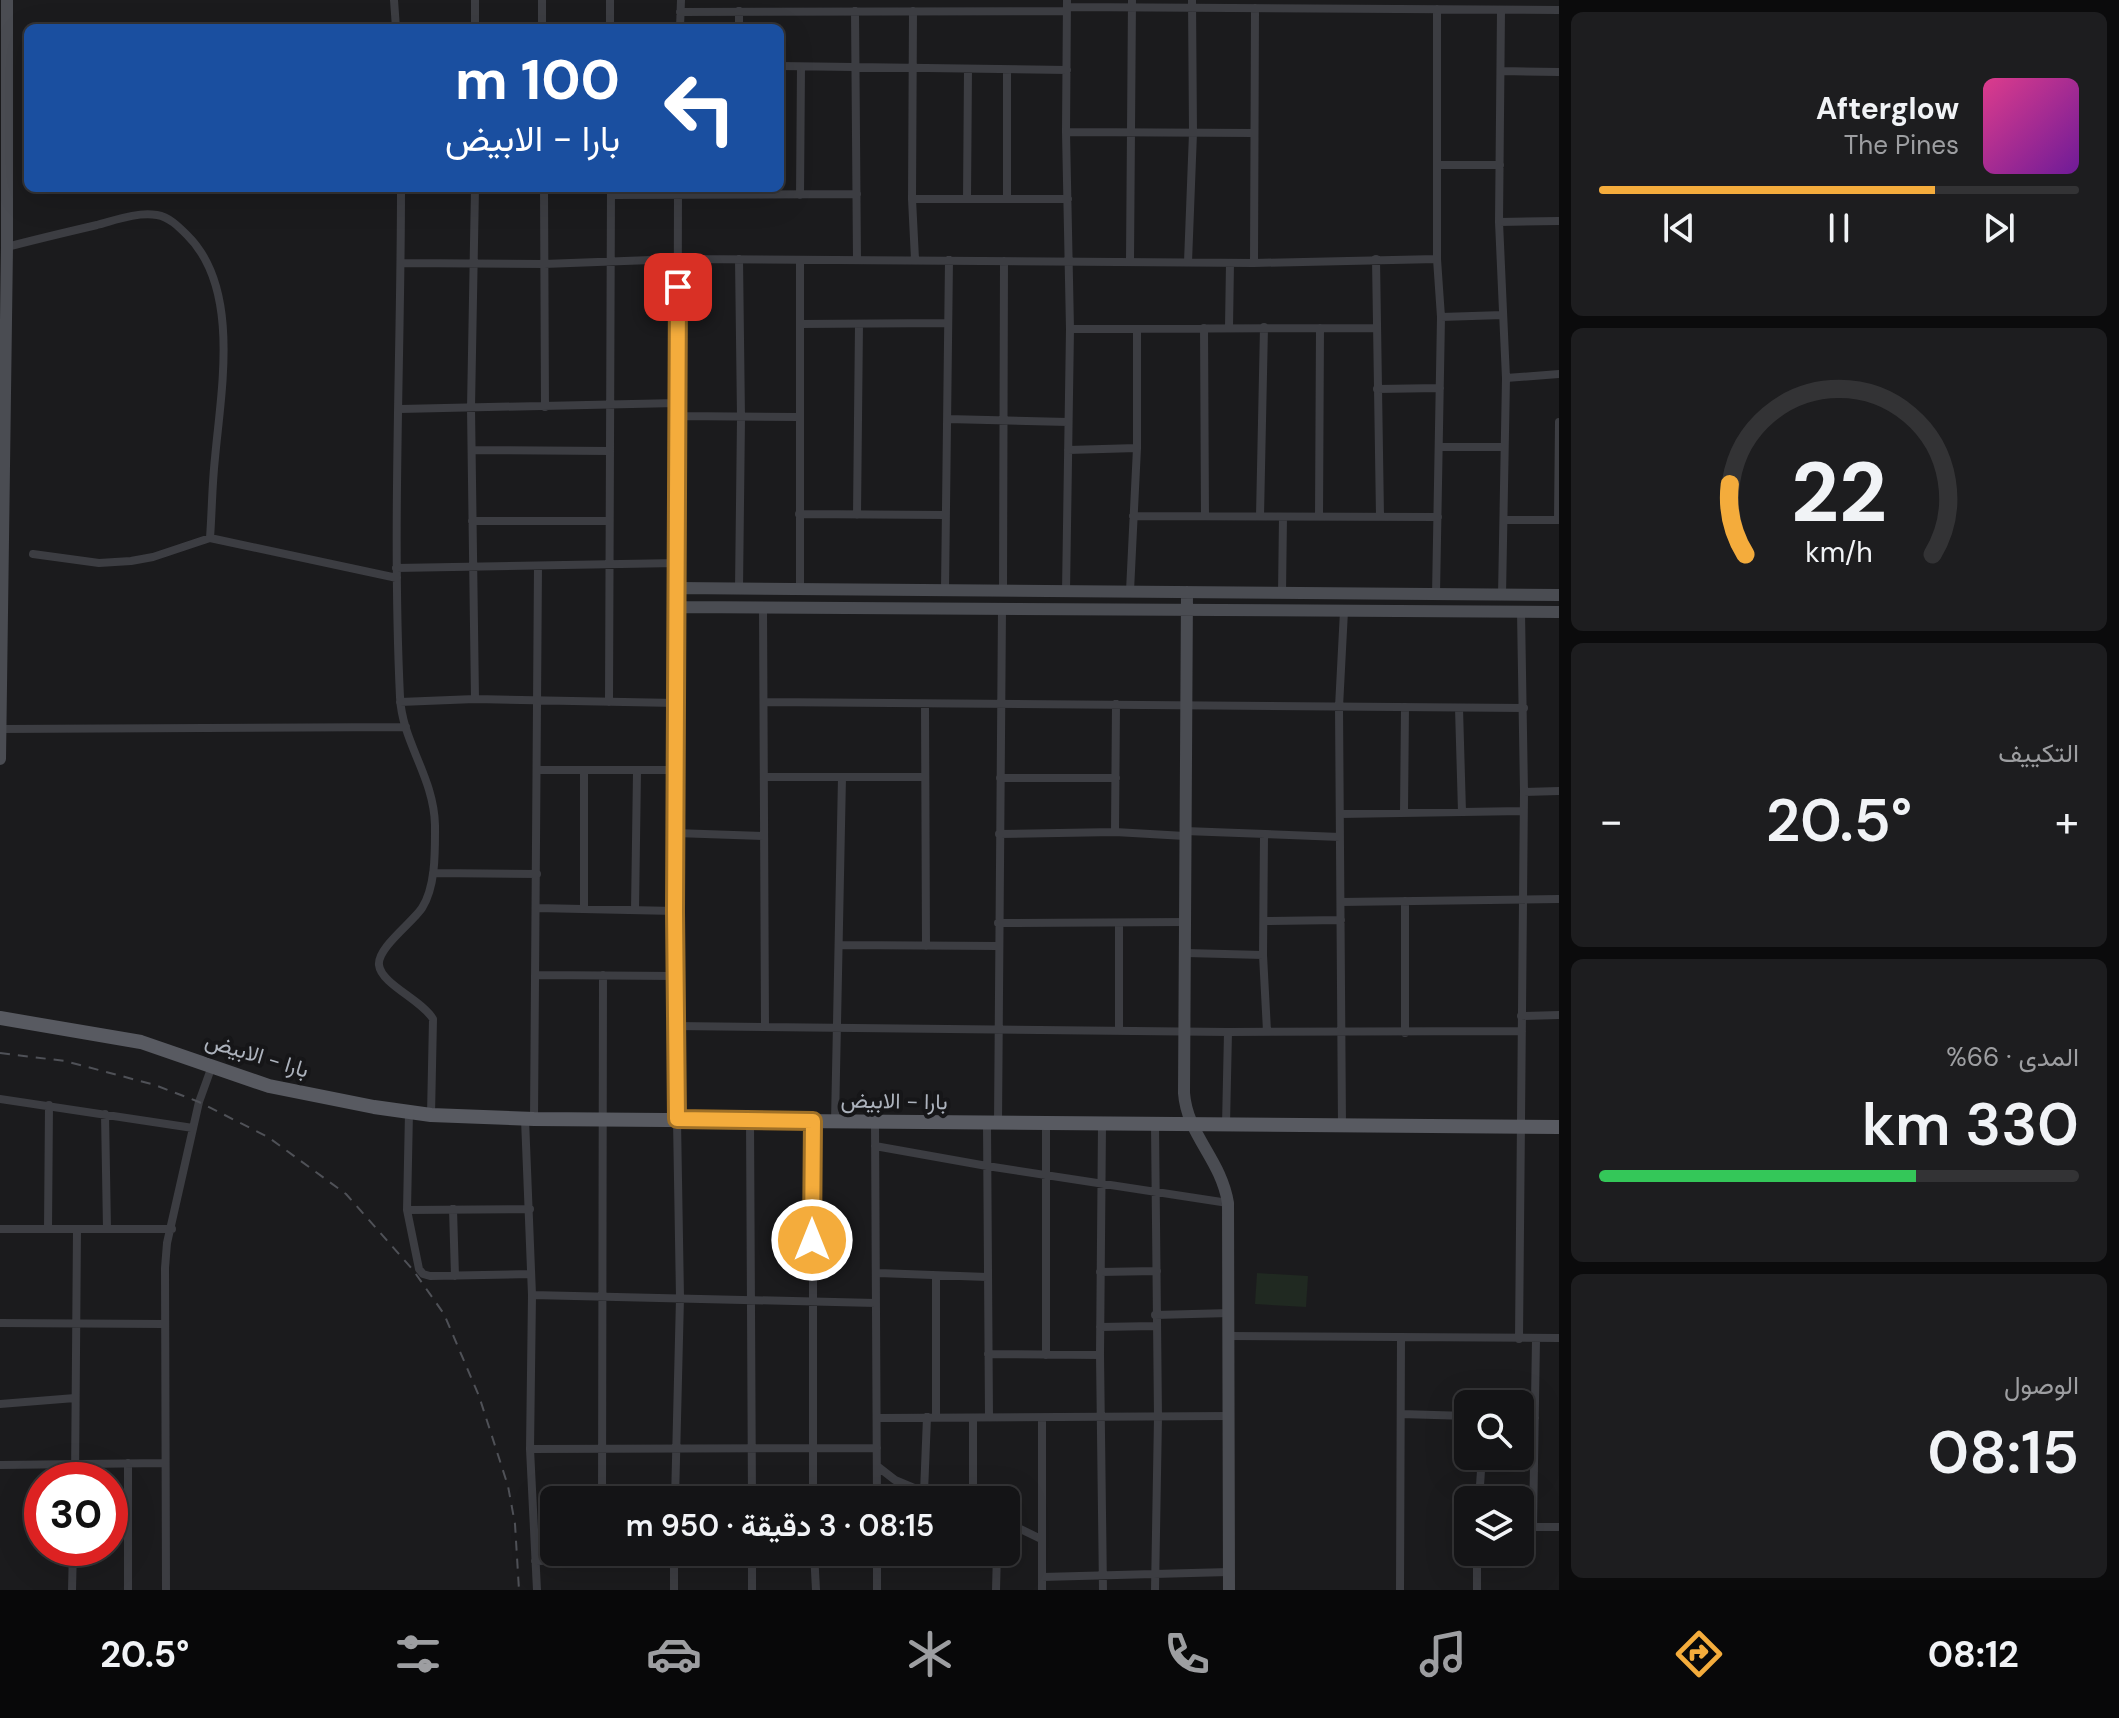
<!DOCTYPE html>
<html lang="ar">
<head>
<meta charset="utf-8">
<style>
  :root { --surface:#141416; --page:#1d1d1f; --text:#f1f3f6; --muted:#9d9ea1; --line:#333335; --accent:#f4ac3c }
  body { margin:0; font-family:"DM Sans",Vazirmatn,sans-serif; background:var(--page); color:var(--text); direction:rtl; height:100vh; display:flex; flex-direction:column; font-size:30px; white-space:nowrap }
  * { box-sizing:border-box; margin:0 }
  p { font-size:26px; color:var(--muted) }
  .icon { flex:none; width:44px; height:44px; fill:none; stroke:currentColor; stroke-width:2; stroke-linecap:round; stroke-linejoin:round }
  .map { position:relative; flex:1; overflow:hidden; direction:ltr }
  .drawer { display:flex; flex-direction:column; gap:12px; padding:12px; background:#0b0b0c; width:560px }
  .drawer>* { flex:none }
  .top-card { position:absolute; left:24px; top:24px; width:760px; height:168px; border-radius:12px; box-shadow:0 8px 32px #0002,0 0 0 2px var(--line); direction:rtl; background:#1a4fa0; color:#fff; overflow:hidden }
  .tools { position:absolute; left:1454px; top:1390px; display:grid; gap:16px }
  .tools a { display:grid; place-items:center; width:80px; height:80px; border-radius:12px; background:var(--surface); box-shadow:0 8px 32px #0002,0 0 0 2px var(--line); font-size:40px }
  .speed { position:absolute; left:24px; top:1462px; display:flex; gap:16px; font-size:40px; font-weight:700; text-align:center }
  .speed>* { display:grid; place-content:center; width:104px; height:104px; border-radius:50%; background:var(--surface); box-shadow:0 8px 32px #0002,0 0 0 2px var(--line); line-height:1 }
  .speed .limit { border:12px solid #d22; background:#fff; color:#111 }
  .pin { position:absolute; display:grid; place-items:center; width:68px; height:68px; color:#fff; margin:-34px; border-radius:16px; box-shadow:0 4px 12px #0006 }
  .me { position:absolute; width:88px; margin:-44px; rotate:0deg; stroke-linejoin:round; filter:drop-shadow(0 0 6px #0008) }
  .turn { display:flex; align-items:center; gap:28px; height:168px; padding:0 32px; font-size:36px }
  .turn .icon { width:104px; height:104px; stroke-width:2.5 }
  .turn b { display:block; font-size:56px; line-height:68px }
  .big { font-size:60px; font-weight:600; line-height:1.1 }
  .drawer .widget { flex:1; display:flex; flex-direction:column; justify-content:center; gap:12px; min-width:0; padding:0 28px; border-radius:12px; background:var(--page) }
  .drawer .dial { align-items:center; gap:0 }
  .dial svg { height:208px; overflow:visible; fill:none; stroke:var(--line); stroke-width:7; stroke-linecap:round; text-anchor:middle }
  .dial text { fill:var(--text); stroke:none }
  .song { display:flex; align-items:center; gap:24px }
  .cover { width:96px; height:96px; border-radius:12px; background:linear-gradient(135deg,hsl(330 70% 55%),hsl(280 70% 35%)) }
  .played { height:8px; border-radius:4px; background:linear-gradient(90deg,var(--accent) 70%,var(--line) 70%) }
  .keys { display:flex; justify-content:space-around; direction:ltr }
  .heat { display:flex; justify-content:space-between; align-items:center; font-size:44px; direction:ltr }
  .charge { height:12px; border-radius:6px; background:linear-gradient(90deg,#34c759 66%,var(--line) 0) }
  .trip { position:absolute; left:540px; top:1486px; width:480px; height:80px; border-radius:12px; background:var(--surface); box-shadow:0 8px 32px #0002,0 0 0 2px var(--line); font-weight:600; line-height:80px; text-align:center; direction:rtl }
  .tabs { display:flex; height:128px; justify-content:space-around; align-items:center; background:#080809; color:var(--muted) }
  .tabs .icon { width:56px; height:56px }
  .tabs .active { color:var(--accent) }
  .tabs b { font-size:36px; color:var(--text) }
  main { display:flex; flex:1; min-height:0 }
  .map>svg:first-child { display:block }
</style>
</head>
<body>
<main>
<section class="drawer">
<div class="widget">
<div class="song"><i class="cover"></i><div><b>Afterglow</b><p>The Pines</p></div></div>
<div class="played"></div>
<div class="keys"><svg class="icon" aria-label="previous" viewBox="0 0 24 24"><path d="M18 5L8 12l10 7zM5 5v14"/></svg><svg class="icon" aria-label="pause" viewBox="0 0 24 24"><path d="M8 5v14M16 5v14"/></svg><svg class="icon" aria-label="next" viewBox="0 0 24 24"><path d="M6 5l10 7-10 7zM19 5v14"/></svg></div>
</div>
<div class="widget dial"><svg viewBox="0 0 100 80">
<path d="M14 69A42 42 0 1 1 86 69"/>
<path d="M14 69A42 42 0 0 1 8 42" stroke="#f4ac3c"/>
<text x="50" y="56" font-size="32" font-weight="700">22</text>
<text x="50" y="72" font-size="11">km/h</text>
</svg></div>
<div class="widget"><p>التكييف</p>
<div class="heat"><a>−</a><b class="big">20.5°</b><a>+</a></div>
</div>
<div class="widget"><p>المدى · 66%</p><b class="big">330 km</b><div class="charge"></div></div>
<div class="widget"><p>الوصول</p><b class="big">08:15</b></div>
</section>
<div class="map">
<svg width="1559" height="1590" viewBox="0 0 1559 1590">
  <rect width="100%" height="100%" fill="#1b1b1d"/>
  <path fill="#202921" d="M1257,1273L1308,1276L1306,1307L1255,1304Z"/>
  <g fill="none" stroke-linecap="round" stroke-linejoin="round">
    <path stroke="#3c3d42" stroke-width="8" d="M394,0L396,28
      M475,0V28
      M542,0V28
      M1067,7L1559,10
      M1501,10L1499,222L1506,378L1502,596
      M855,11L857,259
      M913,11L912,199L915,259
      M680,12L1067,11
      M610,28V0
      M680,28L681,0
      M739,28V11
      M780,66L1067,70
      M1502,71L1559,72
      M1066,132L1254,133
      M1437,165H1500
      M401,188C401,358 392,528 400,697C402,742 434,777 435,825C435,851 436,886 422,908C412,923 377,948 379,965C381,984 422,1000 433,1019L431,1115
      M544,188L545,407
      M612,195L857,194
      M800,195L801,67
      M1007,198V70
      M912,199H1068
      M967,199L968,69
      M1499,222L1559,221
      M7,247C37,239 67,232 97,225C116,220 136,212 157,215C169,217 178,226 187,235C241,288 221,391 215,458C212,485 212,511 210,538
      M1376,259L1380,516
      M800,260V589
      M1130,261L1132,0
      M1188,262L1193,133L1192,0
      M401,263L544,264L678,259L1254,263L1437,259
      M1254,263L1255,8
      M1441,317L1503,315
      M800,324L947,323
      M1229,327L1230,263
      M1204,328L1205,516
      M1070,329L1377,328
      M1506,378L1559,374
      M1377,389L1440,388
      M400,409L677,403
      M677,416L798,417
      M947,419L1068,422
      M1440,447H1504
      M472,450L610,451
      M1068,450L1137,448
      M799,514L945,515
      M857,515L859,324
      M1133,516L1438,517
      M1260,516L1264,327
      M1319,516L1320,328
      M1505,520H1559
      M1558,520L1559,422
      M472,521H609
      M33,554L99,563L131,561L153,557L210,538L397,578
      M396,568L677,563
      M677,588L678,188
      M739,589L741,418L739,259
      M945,590L949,260
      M1003,590L1004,261
      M1130,591L1137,448V329
      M1066,592L1070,329L1066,132L1067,0
      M1282,593L1283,517
      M1436,595L1441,317L1437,259V9
      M763,607L765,1027
      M475,699L471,408L475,188
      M400,702L475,699L676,703
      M609,702L611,188
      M765,702L1524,708
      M925,706L926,946
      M1459,708L1462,812
      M0,729L406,727
      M538,770H676
      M764,777H925
      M1000,778H1116
      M1524,792L1559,791
      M1404,812L1405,707
      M1341,814L1523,811
      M1185,831L1340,837
      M1115,832L1116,704
      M675,833L763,836
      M999,834L1115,832L1185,836
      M1264,836L1263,955L1267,1031
      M433,873L537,874
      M1341,902L1559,899
      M536,908L675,911
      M584,909V771
      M635,910L637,772
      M1264,921L1341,920
      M998,923L1186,922
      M839,945L998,946
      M1186,953L1263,955
      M535,975L676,976
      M1521,1016L1559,1015
      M675,1026L1228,1032L1522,1031
      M1119,1029V923
      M1405,1033V901
      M0,1099L193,1128
      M409,1112L407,1210L419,1269L423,1274L430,1276L531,1274
      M105,1114L107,1229
      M525,1119L532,1295L530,1449L537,1590
      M534,1119L538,566
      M750,1120L752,1500
      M813,1121V1500
      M835,1122L842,777
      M875,1123L877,1500
      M987,1124L989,1417
      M998,1124L1002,609
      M1046,1124V1355
      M1102,1125L1100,1355L1103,1590
      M1226,1125L1228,1032
      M1342,1126L1339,707L1344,611
      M875,1146L987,1166L1228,1203
      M453,1209L455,1276
      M407,1210L530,1209
      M0,1229H172
      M48,1229L49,1105
      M1100,1272L1157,1271
      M878,1273L987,1277
      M936,1276V1417
      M532,1295L876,1303
      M1155,1315L1230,1313
      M0,1323L163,1324
      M1100,1327L1155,1326
      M1230,1336L1559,1338
      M1519,1339L1524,792L1521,612
      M988,1354L1100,1355
      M0,1404L75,1398
      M1401,1414L1468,1416
      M1520,1417L1535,1418
      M878,1418L1229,1416
      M530,1449L877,1448
      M0,1465L164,1463
      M877,1466L895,1480L943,1500
      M75,1480L77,1229
      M924,1493L927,1417
      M602,1500L603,975
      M675,1500L680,1298L677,1120
      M973,1500V1418
      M1479,1500L1482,1456
      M1006,1522L1041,1539
      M1520,1527H1559
      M1533,1527L1536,1339
      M814,1552L816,1590
      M535,1561L674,1558
      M1042,1577L1229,1572
      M72,1590L73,1548
      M128,1590V1463
      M166,1590L165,1268L167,1243L199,1102L212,1066
      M674,1590V1553
      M752,1590V1552
      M877,1590V1552
      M996,1590L997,1552
      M1042,1590V1418
      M1155,1590L1158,1417L1155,1126
      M1400,1590L1401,1338
      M1477,1590V1552"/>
    <path stroke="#4a4c52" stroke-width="12" d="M1187,592L1184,1093C1187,1135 1221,1159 1228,1203L1229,1590
      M676,607L1559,612
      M0,759L7,247V0
      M677,1119L675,911L677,588L1559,595"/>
    <path stroke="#585a61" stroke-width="14" d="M0,1018L141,1042L269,1086L374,1107L431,1115L534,1119L1559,1127"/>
    <path stroke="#4f5157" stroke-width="2" stroke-dasharray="10 8" stroke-linecap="butt" d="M0,1053L65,1061L155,1085L199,1102L268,1137L346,1194L413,1270L444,1314L479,1396L508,1486L515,1524L519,1590"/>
  </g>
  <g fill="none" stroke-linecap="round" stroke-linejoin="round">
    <g stroke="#9f7027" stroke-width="20">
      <path id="route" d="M678,287L675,911L677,1119L813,1121L812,1240"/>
    </g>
    <use href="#route" stroke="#f4ac3c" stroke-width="14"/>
  </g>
  <g text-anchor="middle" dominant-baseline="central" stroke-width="8" stroke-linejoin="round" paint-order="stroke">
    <g font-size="22" fill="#adb3bd" stroke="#161618">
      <text transform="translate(257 1055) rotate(17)">بارا - الابيض</text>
      <text transform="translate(894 1101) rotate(1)">بارا - الابيض</text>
    </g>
  </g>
</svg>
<div class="tools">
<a><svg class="icon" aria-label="search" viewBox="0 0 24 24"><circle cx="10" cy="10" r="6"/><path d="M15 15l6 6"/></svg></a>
<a><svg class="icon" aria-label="layers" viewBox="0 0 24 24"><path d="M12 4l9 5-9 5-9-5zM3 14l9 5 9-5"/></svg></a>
</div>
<div class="speed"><div class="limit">30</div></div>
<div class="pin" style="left:678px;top:287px;background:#d93025"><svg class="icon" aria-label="arrive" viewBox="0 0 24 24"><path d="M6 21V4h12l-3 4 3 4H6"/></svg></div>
<svg class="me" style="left:812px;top:1240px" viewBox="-20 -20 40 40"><circle r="17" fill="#f4ac3c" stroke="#fff" stroke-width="3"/><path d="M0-11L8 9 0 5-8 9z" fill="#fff"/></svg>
<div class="trip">08:15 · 3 دقيقة · 950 m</div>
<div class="top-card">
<div class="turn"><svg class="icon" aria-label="left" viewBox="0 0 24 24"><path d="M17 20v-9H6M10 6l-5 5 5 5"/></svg><div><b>100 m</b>بارا - الابيض</div></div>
</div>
</div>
</main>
<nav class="tabs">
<b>08:12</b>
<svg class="icon active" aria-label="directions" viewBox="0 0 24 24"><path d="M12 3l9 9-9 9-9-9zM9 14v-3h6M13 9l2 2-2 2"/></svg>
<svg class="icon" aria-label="music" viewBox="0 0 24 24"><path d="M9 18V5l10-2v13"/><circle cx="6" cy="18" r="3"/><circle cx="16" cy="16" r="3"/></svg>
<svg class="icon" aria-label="phone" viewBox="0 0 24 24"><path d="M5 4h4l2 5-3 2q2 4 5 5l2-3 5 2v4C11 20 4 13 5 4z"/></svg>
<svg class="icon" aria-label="climate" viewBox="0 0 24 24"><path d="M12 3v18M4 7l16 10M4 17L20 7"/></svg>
<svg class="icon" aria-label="car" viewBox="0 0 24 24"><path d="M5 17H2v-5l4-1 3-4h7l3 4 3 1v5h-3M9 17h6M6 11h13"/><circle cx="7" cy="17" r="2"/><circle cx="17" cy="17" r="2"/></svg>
<svg class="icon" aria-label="filters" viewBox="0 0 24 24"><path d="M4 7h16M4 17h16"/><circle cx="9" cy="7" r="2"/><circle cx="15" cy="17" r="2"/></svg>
<b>20.5°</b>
</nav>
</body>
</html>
